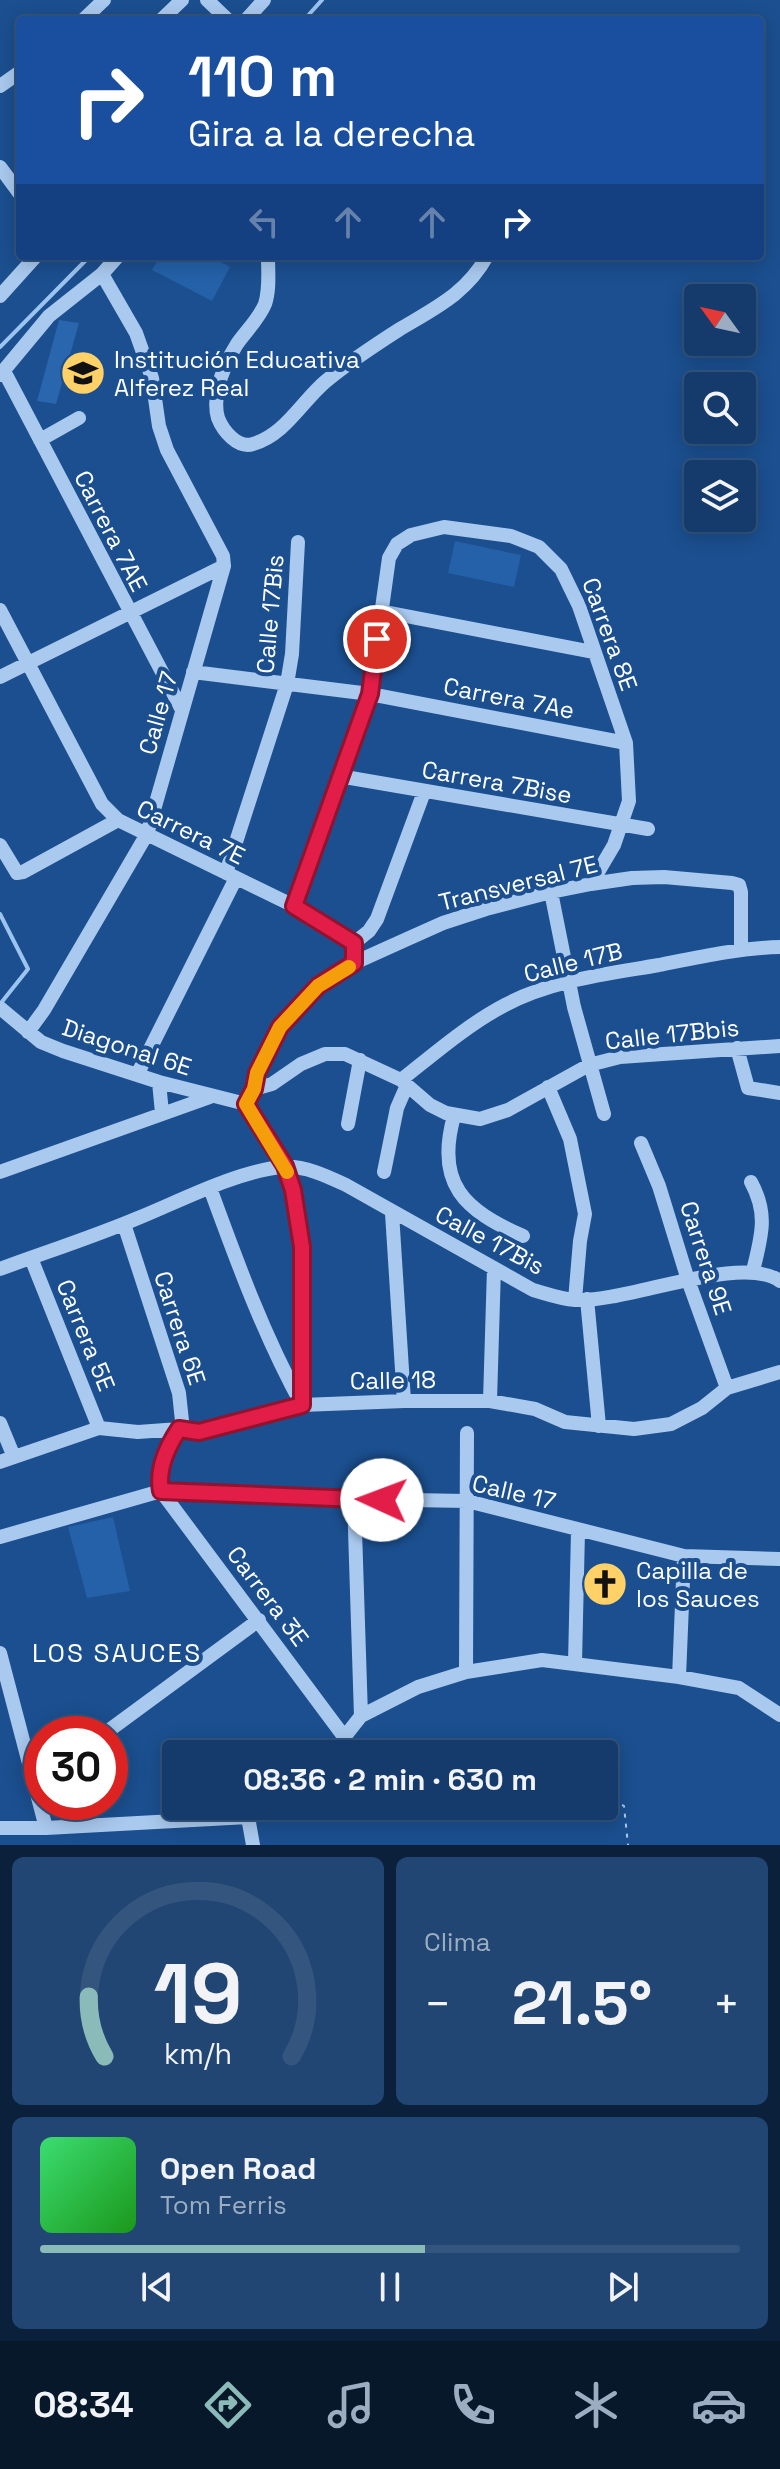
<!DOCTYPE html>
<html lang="es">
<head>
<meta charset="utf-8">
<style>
  :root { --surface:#143b6b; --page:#214673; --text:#f1f3f6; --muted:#9dadc1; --line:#33557e; --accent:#8bbbb9 }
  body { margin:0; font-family:"Space Grotesk",sans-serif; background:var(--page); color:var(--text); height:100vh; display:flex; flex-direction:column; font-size:30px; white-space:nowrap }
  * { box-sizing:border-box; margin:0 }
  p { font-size:26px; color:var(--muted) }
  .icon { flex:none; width:44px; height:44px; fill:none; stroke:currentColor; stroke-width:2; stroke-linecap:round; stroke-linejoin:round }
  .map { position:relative; height:1845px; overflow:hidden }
  .side { display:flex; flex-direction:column; gap:12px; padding:12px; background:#0b203b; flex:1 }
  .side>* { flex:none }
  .top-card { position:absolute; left:16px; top:16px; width:748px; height:244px; border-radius:8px; box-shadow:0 4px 20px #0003,0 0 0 2px var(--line); background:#1a4fa0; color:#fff; overflow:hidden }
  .needle { width:52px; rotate:303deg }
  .tools { position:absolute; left:684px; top:284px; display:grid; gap:16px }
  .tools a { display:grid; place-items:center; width:72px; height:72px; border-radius:8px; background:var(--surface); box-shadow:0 4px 20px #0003,0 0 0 2px var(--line); font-size:40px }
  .speed { position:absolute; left:24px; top:1716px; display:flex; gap:16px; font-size:40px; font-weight:700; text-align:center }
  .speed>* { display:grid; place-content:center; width:104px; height:104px; border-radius:50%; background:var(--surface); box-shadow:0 4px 20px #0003,0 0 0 2px var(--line); line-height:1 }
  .speed .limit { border:12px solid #d22; background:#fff; color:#111 }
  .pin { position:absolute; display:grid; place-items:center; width:68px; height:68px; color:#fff; margin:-34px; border:4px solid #fff; border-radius:50%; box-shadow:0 2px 8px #0007 }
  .me { position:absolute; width:88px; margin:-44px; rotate:272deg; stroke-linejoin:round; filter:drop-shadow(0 0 6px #0008) }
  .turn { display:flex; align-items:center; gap:28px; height:168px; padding:0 40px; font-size:36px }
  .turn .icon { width:104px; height:104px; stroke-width:2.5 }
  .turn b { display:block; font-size:56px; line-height:68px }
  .lanes { display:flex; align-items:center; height:76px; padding:0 40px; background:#0003; justify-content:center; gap:40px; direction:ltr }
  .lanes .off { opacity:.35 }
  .big { font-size:60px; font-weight:700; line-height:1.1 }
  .side .tile { flex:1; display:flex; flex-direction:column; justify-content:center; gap:12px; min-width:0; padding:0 28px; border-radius:12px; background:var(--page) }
  .side .dial { align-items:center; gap:0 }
  .dial svg { height:208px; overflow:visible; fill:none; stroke:var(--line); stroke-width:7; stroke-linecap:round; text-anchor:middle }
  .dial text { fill:var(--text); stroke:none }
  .song { display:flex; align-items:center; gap:24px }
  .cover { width:96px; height:96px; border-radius:12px; background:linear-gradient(135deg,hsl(140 70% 55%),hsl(120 70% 35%)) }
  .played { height:8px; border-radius:4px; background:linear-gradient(90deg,var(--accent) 55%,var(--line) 55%) }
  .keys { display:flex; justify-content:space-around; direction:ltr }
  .heat { display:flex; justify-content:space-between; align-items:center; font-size:44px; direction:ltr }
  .side .tiles { flex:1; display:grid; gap:12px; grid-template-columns:1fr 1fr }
  .tile:last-child { grid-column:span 2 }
  .trip { position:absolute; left:162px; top:1740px; width:456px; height:80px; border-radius:8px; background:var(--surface); box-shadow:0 4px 20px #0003,0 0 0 2px var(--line); font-weight:700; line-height:80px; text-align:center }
  .menu { display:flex; height:128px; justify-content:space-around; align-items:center; background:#08182b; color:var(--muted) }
  .menu .icon { width:56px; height:56px }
  .menu .on { color:var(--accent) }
  .menu b { font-size:36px; color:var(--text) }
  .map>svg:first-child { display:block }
</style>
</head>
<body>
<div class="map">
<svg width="780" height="1845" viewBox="0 0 780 1845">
  <rect width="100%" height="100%" fill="#1b4f8f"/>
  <path fill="#2461a8" d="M160,256H210L230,267L212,301L152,270Z
    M455,541L521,555L514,587L448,573Z
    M113,1517L130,1591L87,1598L68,1527Z"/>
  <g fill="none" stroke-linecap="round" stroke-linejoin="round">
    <path stroke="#9cc4f0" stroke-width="4" d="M304,20L322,0
      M0,347L90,256
      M0,914L28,969L1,1003"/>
  </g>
  <path fill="#2a66ad" d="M59,320L79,323L56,404L37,401Z"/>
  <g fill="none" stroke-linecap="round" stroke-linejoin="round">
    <path stroke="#a9c9ee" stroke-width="2" stroke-dasharray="4 6" stroke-linecap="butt" d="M356,1747L364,1754
      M384,1754L397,1752L401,1754
      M604,1798H611L624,1806L628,1845"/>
    <path stroke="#a9c9ee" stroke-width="14" d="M207,0L228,20
      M83,20L104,0
      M161,20L182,0
      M246,20L264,0
      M0,86L20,72
      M0,167L20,194
      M268,256C268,272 270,289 265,304C259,319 246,331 237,344C228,358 222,371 218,388C216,398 215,408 218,418C223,431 238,449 253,444C285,435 302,401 326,381C349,362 375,345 400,329C435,308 467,293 487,256
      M0,296L36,256
      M4,371L182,710
      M0,375L49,316L102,274L118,256
      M40,440L79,418
      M0,610L102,804L118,820L294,906L354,943
      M380,611L593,652
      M193,672L370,694L626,743
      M0,677L224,566
      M339,776L648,829
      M0,845L17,873L23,872L118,820
      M226,873L287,684L292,654L298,542
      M551,892L574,1007L604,1114
      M294,906L370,694L389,558L397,544L411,535L444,527L511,536L539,547L561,569L579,606L626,743L629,801L614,845L591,884
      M354,943L369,931L377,919L424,792
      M0,1008L41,1042L63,1051L159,1082L246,1104
      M28,1032L44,1010L147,834L224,566L223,556L167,450L159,426L152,378L136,333L102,274
      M737,1048L748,1088L780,1093
      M137,1075L236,878
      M401,1080C434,1054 467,1025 505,1005C552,980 607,974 659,965C699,957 739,948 780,947
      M159,1082L162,1113
      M548,1087L570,1139L585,1214L580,1241L575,1300
      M254,1089L272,1084L301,1064L325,1054H345L401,1080L430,1105L446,1113L480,1119L508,1110L589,1065L620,1057L780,1046
      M246,1104L254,1089L257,1073L280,1027L297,1006L318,986L354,963L405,940L443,923L486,909L551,892L591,884L632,878L664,877L732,883L739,885L741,892V949
      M246,1104L285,1166L293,1190L302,1247V1405
      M454,1116C435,1184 464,1210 523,1236
      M348,1124L360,1060
      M641,1143L659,1186L688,1280L727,1388
      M0,1172L210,1097
      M384,1172L397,1108L407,1085
      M751,1182C769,1215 761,1237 753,1271
      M210,1188C237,1262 264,1336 302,1405
      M392,1213L404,1401
      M124,1224L179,1393L182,1421L169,1444L159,1479L161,1491L345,1738
      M31,1258L99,1428
      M0,1269C46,1252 93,1237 138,1218C180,1201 237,1171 282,1167C304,1165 327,1176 346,1185L533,1290C547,1294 561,1299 575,1300C627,1303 740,1253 780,1281
      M587,1299L599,1426
      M490,1401L494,1268
      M0,1423L14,1457
      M0,1462L99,1428L138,1432L179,1429L199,1432L302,1405L404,1401H490L535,1409L565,1422L634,1429L671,1424L702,1408L727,1388L780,1372
      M354,1499L361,1716
      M0,1537L161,1491L354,1499L467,1501L684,1556L780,1559
      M0,1653L46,1828
      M575,1663L578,1531
      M466,1672L467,1433
      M679,1677L684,1556
      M104,1734L259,1620
      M331,1754L361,1716L418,1687L466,1672L542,1660L679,1677L739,1688L780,1715
      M248,1817L253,1845
      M0,1828H46L248,1817L272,1806"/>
  </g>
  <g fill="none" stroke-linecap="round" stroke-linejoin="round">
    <g stroke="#92132f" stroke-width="20">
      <path id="route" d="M377,639L370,694L294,906L354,943V963L318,986L280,1027L257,1073L254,1089L246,1104L285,1166L293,1190L302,1247V1405L199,1432L179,1429C167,1447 157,1470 161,1491L382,1500"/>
    </g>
    <use href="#route" stroke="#e11d48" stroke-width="14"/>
    <path stroke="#f59e0b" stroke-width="14" d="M287,1172L246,1104L254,1089L257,1073L280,1027L318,986L349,967"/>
  </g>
  <defs>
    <g id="school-disc" transform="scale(2.3)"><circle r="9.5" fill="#ffd166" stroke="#1b4f8f"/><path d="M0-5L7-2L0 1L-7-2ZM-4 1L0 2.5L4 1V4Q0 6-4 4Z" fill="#111"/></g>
    <g id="church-disc" transform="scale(2.3)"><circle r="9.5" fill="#ffd166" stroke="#1b4f8f"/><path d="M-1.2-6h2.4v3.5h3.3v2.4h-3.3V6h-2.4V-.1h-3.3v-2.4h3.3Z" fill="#111"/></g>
  </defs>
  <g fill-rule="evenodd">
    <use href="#school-disc" x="83" y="373"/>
    <use href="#church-disc" x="605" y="1584"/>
  </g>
  <g text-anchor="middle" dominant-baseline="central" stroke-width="8" stroke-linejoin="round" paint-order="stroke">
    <g font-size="24" fill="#fff" stroke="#1b4f8f" text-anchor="start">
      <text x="114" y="359">Institución Educativa<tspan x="114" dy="28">Alferez Real</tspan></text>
      <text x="636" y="1570">Capilla de<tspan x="636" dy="28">los Sauces</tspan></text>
    </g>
    <g font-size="24" fill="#fff" stroke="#1b4f8f">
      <text transform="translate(111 531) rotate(63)">Carrera 7AE</text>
      <text transform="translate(270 614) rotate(-85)">Calle 17Bis</text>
      <text transform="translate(610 634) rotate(70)">Carrera 8E</text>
      <text transform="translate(509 698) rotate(11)">Carrera 7Ae</text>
      <text transform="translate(158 713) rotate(-74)">Calle 17</text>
      <text transform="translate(497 782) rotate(10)">Carrera 7Bise</text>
      <text transform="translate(191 832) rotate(26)">Carrera 7E</text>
      <text transform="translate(518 883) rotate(-14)">Transversal 7E</text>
      <text transform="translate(573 962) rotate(-14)">Calle 17B</text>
      <text transform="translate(672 1034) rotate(-6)">Calle 17Bbis</text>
      <text transform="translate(127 1047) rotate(18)">Diagonal 6E</text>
      <text transform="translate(490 1240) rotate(28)">Calle 17Bis</text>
      <text transform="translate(706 1258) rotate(72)">Carrera 9E</text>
      <text transform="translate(180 1328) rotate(72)">Carrera 6E</text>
      <text transform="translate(86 1335) rotate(68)">Carrera 5E</text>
      <text transform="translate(393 1380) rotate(-1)">Calle 18</text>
      <text transform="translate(514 1492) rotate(13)">Calle 17</text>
      <text transform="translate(268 1596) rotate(53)">Carrera 3E</text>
    </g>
    <g font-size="26" letter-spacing="2" fill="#fff" stroke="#1b4f8f">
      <text x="117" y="1653">LOS SAUCES</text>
    </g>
  </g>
</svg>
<div class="tools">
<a><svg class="needle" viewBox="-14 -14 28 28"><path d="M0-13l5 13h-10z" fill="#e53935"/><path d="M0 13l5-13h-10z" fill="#9dadc1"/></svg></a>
<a><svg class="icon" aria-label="search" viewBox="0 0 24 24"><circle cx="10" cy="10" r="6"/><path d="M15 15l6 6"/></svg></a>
<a><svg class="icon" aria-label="layers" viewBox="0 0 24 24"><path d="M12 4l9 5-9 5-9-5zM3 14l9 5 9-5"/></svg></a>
</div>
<div class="speed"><div class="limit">30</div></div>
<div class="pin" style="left:377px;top:639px;background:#d93025"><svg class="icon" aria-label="arrive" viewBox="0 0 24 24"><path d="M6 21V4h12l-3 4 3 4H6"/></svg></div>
<svg class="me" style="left:382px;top:1500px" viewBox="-20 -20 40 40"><circle r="19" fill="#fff"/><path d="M0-13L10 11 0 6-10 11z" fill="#e11d48"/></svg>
<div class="trip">08:36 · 2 min · 630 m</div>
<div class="top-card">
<div class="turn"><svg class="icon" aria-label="right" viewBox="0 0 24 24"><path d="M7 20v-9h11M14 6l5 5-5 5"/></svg><div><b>110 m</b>Gira a la derecha</div></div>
<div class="lanes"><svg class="icon off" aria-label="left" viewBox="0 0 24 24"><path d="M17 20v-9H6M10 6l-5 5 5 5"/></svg><svg class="icon off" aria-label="ahead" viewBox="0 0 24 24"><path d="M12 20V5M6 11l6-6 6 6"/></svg><svg class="icon off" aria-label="ahead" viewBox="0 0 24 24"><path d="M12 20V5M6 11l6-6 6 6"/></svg><svg class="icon" aria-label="right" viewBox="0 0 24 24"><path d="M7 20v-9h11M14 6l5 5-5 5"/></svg></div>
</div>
</div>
<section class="side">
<div class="tiles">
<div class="tile dial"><svg viewBox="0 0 100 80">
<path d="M14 69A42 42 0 1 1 86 69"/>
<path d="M14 69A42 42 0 0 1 8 46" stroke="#8bbbb9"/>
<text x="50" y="56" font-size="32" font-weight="700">19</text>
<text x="50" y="72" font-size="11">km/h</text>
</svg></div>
<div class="tile"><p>Clima</p>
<div class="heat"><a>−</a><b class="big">21.5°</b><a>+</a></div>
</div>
<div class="tile">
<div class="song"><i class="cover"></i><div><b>Open Road</b><p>Tom Ferris</p></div></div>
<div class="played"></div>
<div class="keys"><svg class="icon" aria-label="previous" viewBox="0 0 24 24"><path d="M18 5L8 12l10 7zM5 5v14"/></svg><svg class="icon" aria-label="pause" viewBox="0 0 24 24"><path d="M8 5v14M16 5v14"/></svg><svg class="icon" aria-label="next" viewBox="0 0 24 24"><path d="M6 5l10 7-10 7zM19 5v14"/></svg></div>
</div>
</div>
</section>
<nav class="menu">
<b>08:34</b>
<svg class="icon on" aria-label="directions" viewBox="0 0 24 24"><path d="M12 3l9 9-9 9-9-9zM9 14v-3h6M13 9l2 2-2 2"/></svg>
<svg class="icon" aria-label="music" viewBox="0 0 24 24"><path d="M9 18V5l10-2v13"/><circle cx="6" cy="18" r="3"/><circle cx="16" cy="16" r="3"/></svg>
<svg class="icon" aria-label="phone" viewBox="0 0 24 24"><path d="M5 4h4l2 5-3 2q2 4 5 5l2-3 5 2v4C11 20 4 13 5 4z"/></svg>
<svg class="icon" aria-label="climate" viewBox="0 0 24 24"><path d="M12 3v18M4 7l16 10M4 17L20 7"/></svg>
<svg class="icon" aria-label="car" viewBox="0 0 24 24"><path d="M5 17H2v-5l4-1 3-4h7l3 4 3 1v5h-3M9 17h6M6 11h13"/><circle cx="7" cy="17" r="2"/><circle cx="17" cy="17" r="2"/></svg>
</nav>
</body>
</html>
